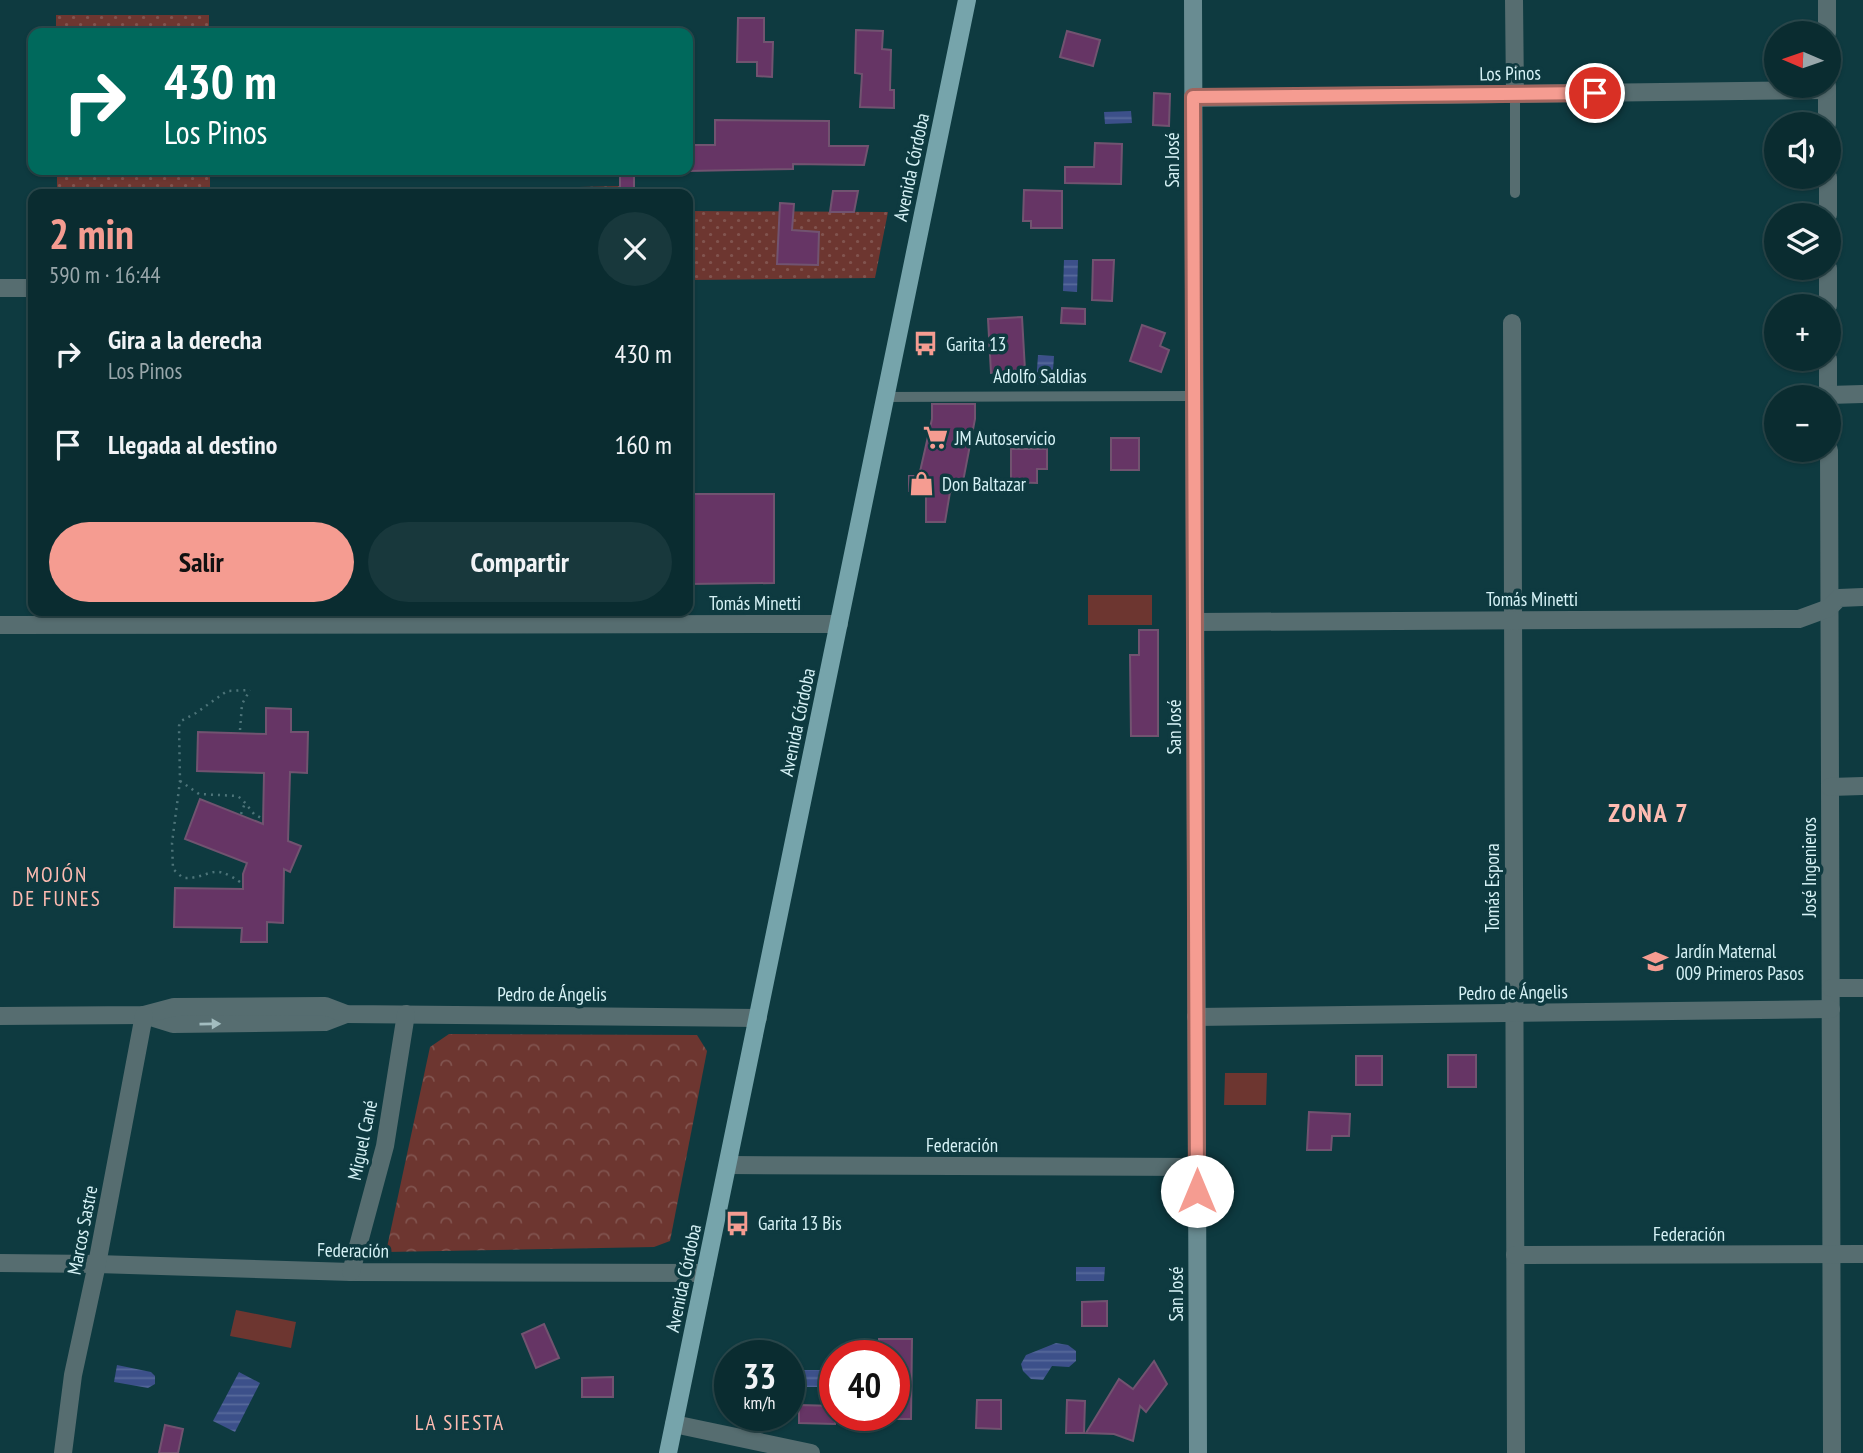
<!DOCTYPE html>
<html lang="es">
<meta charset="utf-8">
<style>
:root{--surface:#0a2c30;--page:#18383c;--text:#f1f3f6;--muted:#99a7ab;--line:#2a484c;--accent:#f59c91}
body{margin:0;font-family:"PT Sans Narrow",sans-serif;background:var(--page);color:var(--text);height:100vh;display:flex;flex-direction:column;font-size:26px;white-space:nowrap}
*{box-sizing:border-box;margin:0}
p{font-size:23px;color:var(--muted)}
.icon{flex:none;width:38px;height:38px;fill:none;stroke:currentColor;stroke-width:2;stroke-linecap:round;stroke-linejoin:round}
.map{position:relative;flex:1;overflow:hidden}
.details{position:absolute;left:28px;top:189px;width:665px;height:427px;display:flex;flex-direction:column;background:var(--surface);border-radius:14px;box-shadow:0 2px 5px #0004,0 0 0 2px var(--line)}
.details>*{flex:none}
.guide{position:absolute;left:28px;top:28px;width:665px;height:147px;border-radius:14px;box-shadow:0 2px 5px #0004,0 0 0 2px var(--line);background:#00695c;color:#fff;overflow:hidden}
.needle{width:46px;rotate:272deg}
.fabs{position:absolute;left:1764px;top:21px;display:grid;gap:14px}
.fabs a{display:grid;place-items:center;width:77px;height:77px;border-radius:50%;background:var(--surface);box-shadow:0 2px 5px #0004,0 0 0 2px var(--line);font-size:35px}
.speed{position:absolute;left:714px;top:1340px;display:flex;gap:14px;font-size:35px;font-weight:700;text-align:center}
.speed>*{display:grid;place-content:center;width:91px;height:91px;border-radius:50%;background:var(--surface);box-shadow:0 2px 5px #0004,0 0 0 2px var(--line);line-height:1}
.speed small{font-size:18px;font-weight:400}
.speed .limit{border:10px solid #d22;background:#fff;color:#111}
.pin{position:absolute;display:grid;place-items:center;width:60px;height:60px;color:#fff;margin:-30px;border:4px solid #fff;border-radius:50%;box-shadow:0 2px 7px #0007}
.me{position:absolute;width:77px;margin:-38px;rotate:0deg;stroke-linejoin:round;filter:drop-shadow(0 0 5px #0008)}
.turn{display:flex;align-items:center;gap:24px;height:147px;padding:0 21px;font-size:32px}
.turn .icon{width:91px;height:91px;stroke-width:2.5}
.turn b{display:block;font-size:49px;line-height:60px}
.round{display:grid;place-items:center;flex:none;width:74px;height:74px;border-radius:37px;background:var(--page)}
.overview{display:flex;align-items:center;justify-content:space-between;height:119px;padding:0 21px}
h1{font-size:42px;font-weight:700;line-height:52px;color:var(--accent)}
.cta{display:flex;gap:14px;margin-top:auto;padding:14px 21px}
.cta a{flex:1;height:80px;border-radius:42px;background:var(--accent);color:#111;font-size:28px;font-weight:700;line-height:80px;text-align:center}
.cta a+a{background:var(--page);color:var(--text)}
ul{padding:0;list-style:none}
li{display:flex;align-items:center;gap:21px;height:91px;padding:0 21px}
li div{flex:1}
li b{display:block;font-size:26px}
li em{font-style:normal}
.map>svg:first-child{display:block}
</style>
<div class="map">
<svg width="1863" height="1453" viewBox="0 0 1863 1453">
<defs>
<pattern id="grass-dots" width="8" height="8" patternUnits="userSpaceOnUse" patternTransform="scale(1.75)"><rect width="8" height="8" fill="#6d3630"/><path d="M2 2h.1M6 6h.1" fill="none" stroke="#81544f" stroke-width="1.8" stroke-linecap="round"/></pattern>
<pattern id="forest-crowns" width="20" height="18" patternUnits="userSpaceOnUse" patternTransform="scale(1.75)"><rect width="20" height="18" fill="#6d3630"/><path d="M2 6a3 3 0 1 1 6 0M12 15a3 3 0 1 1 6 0" fill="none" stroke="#81544f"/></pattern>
<pattern id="water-rules" width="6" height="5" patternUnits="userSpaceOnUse" patternTransform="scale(1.75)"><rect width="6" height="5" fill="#3c508a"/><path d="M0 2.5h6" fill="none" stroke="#576a9b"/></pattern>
</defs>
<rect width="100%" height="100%" fill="#0e3a40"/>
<g fill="url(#grass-dots)">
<rect x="56" y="15" width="153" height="18"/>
<rect x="57" y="170" width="153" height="24"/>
<polygon points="620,186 620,194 538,194 538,188"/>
<polygon points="688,211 888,212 875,278 688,280"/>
</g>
<polygon fill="url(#forest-crowns)" points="449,1034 697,1035 707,1051 670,1241 654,1247 386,1252 430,1047"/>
<g fill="#6d3630">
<rect x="1088" y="595" width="64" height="30"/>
<polygon points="1225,1073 1267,1073 1266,1105 1224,1105"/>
<polygon points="236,1310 296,1322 291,1348 230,1336"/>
</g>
<g fill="url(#water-rules)">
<polygon points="1131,111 1132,123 1105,124 1104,112"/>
<polygon points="1064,260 1078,260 1077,292 1063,291"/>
<polygon points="1038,355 1054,356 1052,386 1036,384"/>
<polygon points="1076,1267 1105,1267 1104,1281 1076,1281"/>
<polygon points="1056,1343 1068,1345 1076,1351 1076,1361 1069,1367 1052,1366 1043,1380 1031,1379 1023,1371 1021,1364 1026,1355"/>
<polygon points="117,1365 151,1372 155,1376 155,1384 148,1388 114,1382"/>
<polygon points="801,1370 832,1370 835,1373 835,1385 832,1387 801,1387 798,1384"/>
<polygon points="239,1372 260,1383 235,1432 213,1421"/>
</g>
<g fill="#663565" stroke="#715370" stroke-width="2">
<polygon points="738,18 764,18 764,42 773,42 772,77 757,76 757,62 737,62"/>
<polygon points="856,30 883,31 882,49 891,50 890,90 894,90 894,108 860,107 862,74 855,73"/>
<polygon points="1067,31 1100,40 1093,66 1060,57"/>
<polygon points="1154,93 1170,94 1169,126 1153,125"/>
<polygon points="715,120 829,121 829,146 868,146 864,165 793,164 793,169 688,171 688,145 715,145"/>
<polygon points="1095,143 1122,144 1121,184 1065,183 1065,167 1094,167"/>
<rect x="620" y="170" width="14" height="24"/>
<polygon points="1024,190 1062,191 1062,228 1031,228 1031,221 1023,221"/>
<polygon points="833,191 858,191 854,212 830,212"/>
<polygon points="780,203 794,204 792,230 819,232 818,265 777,264"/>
<polygon points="1093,260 1114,260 1112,301 1092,300"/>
<polygon points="1062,308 1085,309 1085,324 1061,323"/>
<polygon points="1022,317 1025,370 991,373 988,319"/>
<polygon points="1142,325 1165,333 1160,346 1169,350 1161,372 1130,361"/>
<polygon points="932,404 975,404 975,419 961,492 950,492 945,522 926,522 926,491 909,491 909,476 919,476 932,419"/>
<rect x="1111" y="438" width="28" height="32"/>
<polygon points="1011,449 1047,449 1047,469 1037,469 1037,483 1011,482"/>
<polygon points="688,494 774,494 774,583 688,584"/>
<polygon points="1139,630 1158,630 1158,736 1131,736 1130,655 1139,655"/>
<polygon points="266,708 291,709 291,732 308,732 307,773 290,772 288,841 301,846 290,872 284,869 283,923 267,922 267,942 241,942 242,928 174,927 175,888 243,889 243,874 247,863 185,839 200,799 263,824 264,773 197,771 198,732 266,734"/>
<rect x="1448" y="1055" width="28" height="32"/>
<rect x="1356" y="1056" width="26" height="29"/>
<polygon points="1309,1112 1350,1114 1349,1136 1332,1136 1331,1150 1307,1150"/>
<polygon points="1107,1301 1107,1326 1082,1326 1082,1302"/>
<polygon points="544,1324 559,1358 536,1368 522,1334"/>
<polygon points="879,1339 912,1339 911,1419 894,1419 894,1356 879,1356"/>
<polygon points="1154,1361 1167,1384 1146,1412 1140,1406 1133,1441 1114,1434 1086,1433 1119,1379 1133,1389"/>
<polygon points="613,1377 613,1397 582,1397 582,1378"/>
<polygon points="977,1400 1001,1400 1001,1429 976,1428"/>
<polygon points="1067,1400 1085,1401 1084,1433 1066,1433"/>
<polygon points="799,1405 835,1406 835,1424 799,1423"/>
<polygon points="165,1425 183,1429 178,1453 159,1453"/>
</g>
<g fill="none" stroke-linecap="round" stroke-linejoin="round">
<g stroke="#4d7479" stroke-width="2.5" stroke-dasharray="2 5" stroke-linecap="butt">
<polyline points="240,730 242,704 250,690"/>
<polyline points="180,781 199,794 237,796 242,799 254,814 261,818"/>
<polyline points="241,814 245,803"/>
<path d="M240,882c-30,-21 -28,-3 -57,-4l-10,-9 -1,-26 8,-62 -1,-55 2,-5 15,-8 31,-22 23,-1"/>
</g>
<g stroke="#566d70" stroke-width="10">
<polyline points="1515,94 1515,193"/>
<polyline points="885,397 1194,396"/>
</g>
<g stroke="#566d70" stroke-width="18">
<polyline points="1514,0 1515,94"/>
<polyline points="1827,0 1827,33"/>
<polyline points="1827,86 1827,124"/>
<polyline points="1193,98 1827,90"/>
<polyline points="1828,177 1828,215"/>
<polyline points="1828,268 1828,306"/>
<polyline points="0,288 33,288"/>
<polyline points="1512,323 1516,1453"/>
<polyline points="1828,359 1828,397"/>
<polyline points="1828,395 1863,394"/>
<polyline points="1829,450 1832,1453"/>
<polyline points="1195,622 1799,619 1829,608 1839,598 1863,597"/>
<polyline points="0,625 839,624"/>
<polyline points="1830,787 1863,786"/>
<polyline points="1831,988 1863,988"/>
<polyline points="144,1015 173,1024 325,1022 346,1014"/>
<polyline points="0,1016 144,1015 174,1007 325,1006 346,1014 758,1018"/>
<polyline points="1196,1017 1831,1009"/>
<polyline points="728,1165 1197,1167"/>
<polyline points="1515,1255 1863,1254"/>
<polyline points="0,1263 97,1264 351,1272 705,1273"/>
<polyline points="351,1272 385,1146 406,1014"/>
<polyline points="674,1424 811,1453"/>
<polyline points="63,1453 73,1375 97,1264 144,1015"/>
</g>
<polyline stroke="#698c92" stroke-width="18" points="1193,0 1198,1453"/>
<polyline stroke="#76a4ab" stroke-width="18" points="668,1453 967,0"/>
</g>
<defs><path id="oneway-solid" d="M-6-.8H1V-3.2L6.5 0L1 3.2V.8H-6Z" transform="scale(1.75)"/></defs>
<use fill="#a3bdc0" href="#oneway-solid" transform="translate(210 1024) rotate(-1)"/>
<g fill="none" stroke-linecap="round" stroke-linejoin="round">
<defs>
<polyline id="route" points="1197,1191 1193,97 1595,93"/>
</defs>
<use href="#route" stroke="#9f655e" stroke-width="18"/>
<use href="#route" stroke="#f59c91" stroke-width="12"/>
</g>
<defs>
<symbol id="bus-bare" viewBox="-9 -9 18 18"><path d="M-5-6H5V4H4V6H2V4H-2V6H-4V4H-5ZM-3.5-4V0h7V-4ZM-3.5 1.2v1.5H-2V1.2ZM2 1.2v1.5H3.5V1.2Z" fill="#f59c91" stroke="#0e3a40" stroke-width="2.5" paint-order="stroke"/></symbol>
<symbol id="supermarket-bare" viewBox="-9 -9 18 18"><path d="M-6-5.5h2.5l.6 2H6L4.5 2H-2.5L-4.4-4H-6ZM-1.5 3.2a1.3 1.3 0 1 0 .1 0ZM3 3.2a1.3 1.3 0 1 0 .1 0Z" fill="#f59c91" stroke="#0e3a40" stroke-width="2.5" paint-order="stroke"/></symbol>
<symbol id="shop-bare" viewBox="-9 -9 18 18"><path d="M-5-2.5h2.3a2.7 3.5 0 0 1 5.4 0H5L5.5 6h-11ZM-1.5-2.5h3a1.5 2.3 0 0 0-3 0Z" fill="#f59c91" stroke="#0e3a40" stroke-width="2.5" paint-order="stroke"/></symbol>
<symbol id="school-bare" viewBox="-9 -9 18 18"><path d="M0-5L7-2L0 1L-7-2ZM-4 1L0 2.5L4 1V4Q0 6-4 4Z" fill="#f59c91" stroke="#0e3a40" stroke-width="2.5" paint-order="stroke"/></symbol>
</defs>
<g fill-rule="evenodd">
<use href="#bus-bare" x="908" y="326" width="35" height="35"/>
<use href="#supermarket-bare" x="918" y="420" width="35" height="35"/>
<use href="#shop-bare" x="904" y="466" width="35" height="35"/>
<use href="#school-bare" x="1638" y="944" width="35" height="35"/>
<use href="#bus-bare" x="720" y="1206" width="35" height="35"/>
</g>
<g text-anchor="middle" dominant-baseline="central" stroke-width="7" stroke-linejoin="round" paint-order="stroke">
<g font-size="19" fill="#d6f2f6" stroke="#0e3a40">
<text transform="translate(1510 73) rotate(-1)">Los Pinos</text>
<text transform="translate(1172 160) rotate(-90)">San José</text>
<text transform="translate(911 167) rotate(-78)">Avenida Córdoba</text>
<text x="1040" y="376">Adolfo Saldias</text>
<text x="1532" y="599">Tomás Minetti</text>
<text x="755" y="603">Tomás Minetti</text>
<text transform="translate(797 722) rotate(-78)">Avenida Córdoba</text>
<text transform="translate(1174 727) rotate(-90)">San José</text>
<text transform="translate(1809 867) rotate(-90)">José Ingenieros</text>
<text transform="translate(1492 888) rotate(-90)">Tomás Espora</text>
<text transform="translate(1513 992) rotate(-1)">Pedro de Ángelis</text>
<text x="552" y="994">Pedro de Ángelis</text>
<text transform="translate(362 1140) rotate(-78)">Miguel Cané</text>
<text x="962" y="1145">Federación</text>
<text transform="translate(82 1230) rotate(-79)">Marcos Sastre</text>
<text x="1689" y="1234">Federación</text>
<text transform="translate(353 1250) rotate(1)">Federación</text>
<text transform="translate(683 1278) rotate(-78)">Avenida Córdoba</text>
<text transform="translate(1176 1294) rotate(-90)">San José</text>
</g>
<g font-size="19" fill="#d6f2f6" stroke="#0e3a40" text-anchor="start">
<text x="946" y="344">Garita 13</text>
<text x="955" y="438">JM Autoservicio</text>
<text x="942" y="484">Don Baltazar</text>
<text x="1676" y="951">Jardín Maternal<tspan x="1676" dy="22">009 Primeros Pasos</tspan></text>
<text x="758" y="1223">Garita 13 Bis</text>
</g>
<g font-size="21" letter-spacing="2" fill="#febbb1" stroke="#0e3a40">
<text x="57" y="874">MOJÓN<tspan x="57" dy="24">DE FUNES</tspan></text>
<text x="460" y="1422">LA SIESTA</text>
</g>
<g font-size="26" font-weight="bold" letter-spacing="2" fill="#febbb1" stroke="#0e3a40">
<text x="1649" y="812">ZONA 7</text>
</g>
</g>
</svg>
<div class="fabs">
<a><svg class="needle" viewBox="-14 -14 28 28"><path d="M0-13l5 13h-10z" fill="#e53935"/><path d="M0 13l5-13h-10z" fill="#99a7ab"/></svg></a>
<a><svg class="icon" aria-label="sound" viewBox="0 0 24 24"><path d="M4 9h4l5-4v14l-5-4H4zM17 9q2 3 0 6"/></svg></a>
<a><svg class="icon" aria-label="layers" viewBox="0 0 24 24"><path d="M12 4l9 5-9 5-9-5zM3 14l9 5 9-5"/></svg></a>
<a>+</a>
<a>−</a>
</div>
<div class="speed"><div>33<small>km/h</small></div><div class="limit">40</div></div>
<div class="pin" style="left:1595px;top:93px;background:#d93025"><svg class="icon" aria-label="arrive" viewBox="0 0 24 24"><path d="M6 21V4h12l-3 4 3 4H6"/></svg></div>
<svg class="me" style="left:1197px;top:1191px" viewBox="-20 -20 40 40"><circle r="19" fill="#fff"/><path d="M0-13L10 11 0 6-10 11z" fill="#f59c91"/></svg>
<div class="guide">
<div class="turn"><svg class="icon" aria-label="right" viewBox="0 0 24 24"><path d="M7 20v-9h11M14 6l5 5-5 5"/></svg><div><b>430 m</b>Los Pinos</div></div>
</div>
<section class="details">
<div class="overview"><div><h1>2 min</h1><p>590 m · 16:44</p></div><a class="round"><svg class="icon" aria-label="close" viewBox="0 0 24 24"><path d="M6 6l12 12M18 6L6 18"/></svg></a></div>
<ul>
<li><svg class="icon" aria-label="right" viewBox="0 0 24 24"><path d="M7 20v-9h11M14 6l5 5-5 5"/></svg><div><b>Gira a la derecha</b><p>Los Pinos</p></div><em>430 m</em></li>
<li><svg class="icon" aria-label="arrive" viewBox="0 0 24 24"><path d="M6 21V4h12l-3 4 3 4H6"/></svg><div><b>Llegada al destino</b></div><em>160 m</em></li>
</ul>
<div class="cta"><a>Salir</a><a>Compartir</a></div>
</section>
</div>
